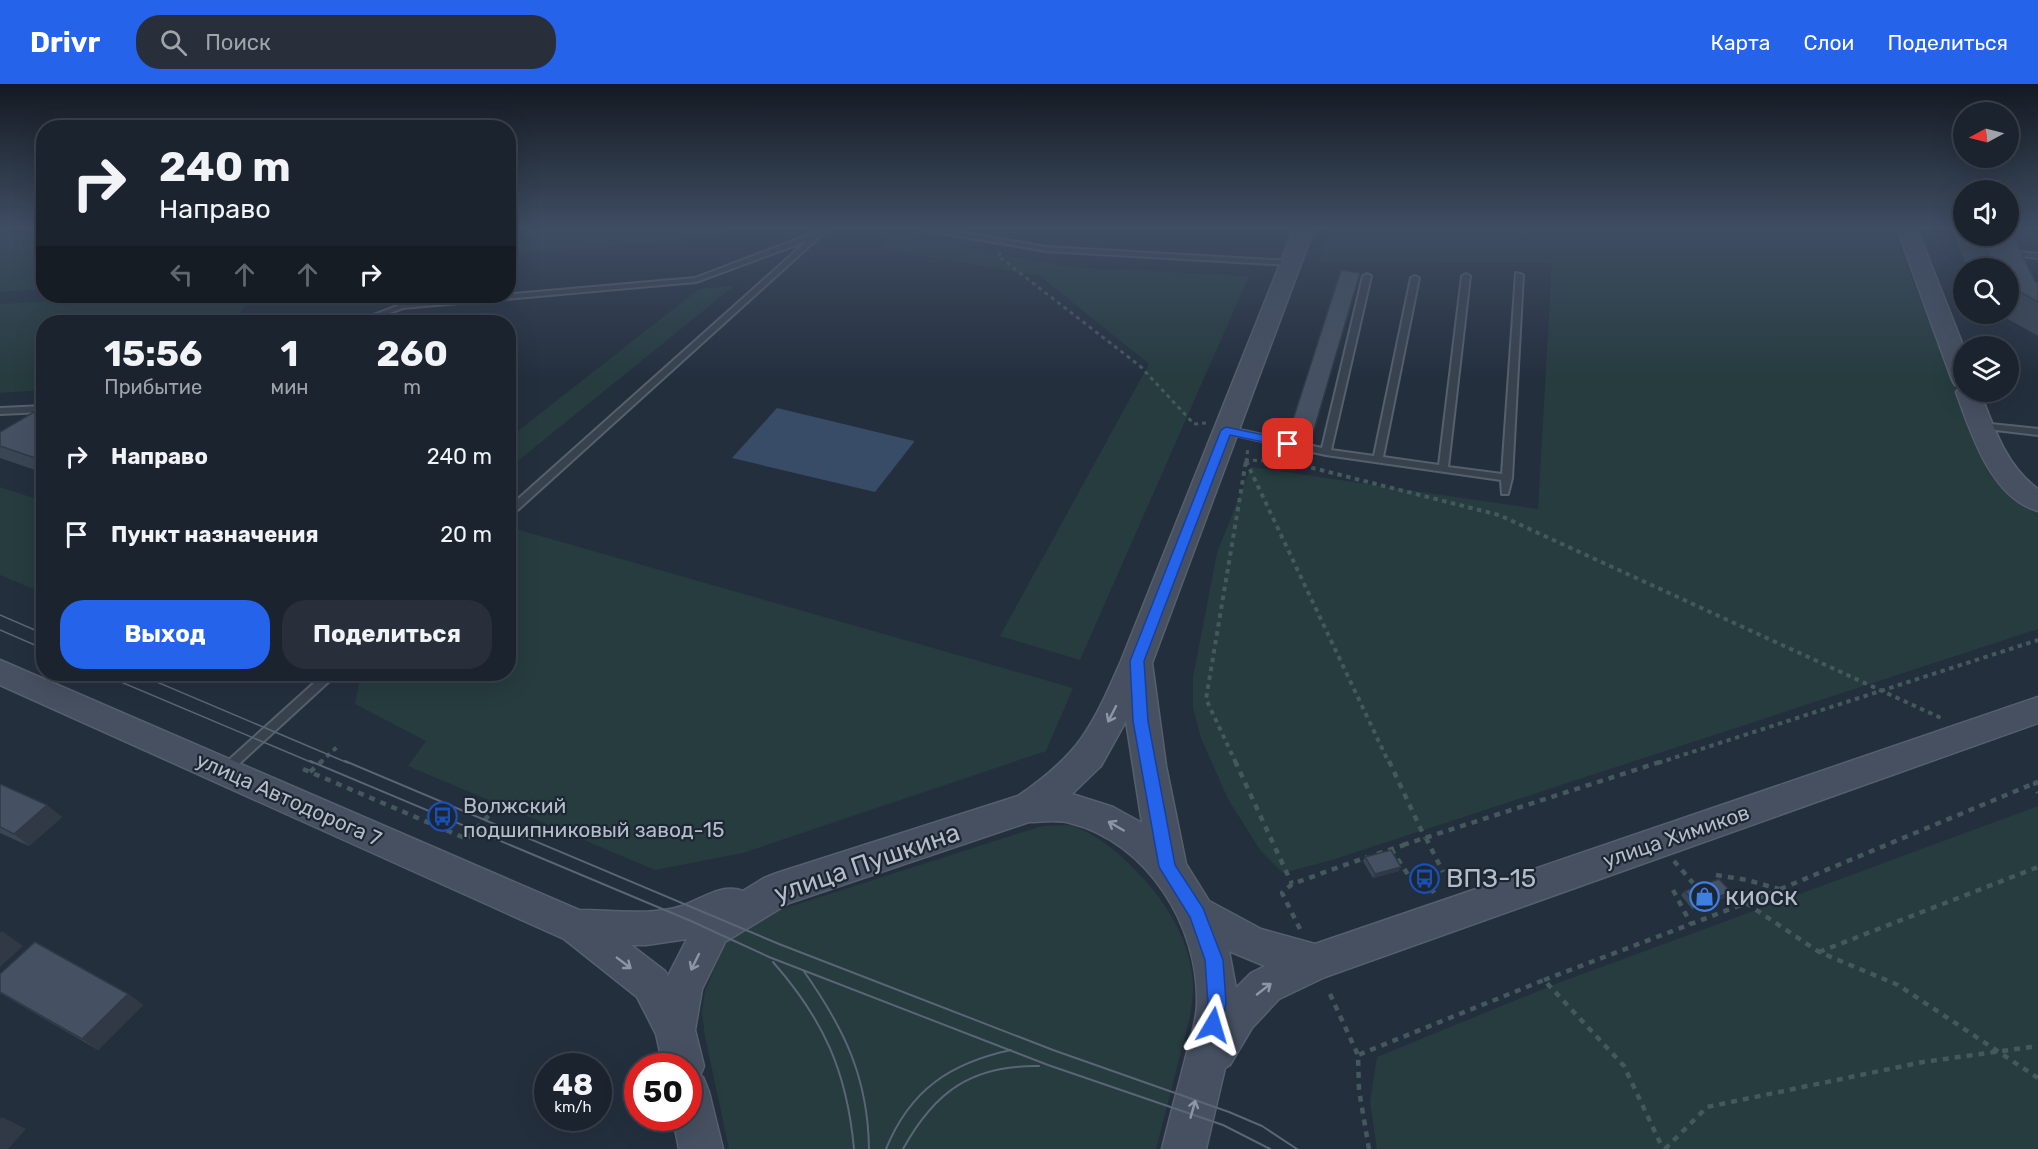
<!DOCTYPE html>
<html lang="ru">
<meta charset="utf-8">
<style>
:root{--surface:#1b232e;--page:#282f3a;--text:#f1f3f6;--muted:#a0a4aa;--line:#39404a;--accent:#2563eb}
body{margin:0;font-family:Rubik,sans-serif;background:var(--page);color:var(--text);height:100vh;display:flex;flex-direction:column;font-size:22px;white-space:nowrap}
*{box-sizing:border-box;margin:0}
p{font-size:20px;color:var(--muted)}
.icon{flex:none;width:33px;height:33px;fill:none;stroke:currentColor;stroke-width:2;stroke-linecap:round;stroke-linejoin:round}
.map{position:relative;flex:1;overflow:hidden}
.sheet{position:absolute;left:36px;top:231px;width:480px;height:366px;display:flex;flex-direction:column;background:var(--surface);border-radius:24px;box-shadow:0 6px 24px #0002,0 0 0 2px var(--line)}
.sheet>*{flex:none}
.banner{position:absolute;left:36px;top:36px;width:480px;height:183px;border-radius:24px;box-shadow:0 6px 24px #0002,0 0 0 2px var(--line);background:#1b232e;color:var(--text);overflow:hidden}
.needle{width:39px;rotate:263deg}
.controls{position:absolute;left:1953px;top:18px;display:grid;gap:12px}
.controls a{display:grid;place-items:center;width:66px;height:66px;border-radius:50%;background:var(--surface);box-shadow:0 6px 24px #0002,0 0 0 2px var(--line);font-size:30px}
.speed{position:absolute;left:534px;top:969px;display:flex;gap:12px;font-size:30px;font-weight:700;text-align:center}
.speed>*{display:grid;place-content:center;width:78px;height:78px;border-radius:50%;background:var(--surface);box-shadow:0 6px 24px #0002,0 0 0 2px var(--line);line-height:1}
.speed small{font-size:15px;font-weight:400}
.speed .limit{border:9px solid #d22;background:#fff;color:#111}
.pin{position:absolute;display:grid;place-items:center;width:51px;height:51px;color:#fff;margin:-26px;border-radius:12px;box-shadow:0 3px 9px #0006}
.me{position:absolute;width:66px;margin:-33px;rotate:7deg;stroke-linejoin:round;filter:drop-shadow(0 0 4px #0008)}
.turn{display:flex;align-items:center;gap:21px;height:126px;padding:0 24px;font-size:27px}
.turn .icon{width:78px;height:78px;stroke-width:2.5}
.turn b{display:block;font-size:42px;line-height:51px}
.lanes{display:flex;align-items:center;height:57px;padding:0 24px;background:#0003;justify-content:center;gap:30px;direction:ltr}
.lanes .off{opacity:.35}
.eta{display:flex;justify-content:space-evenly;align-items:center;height:102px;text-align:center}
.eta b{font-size:36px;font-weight:700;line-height:42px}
.primary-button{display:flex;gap:12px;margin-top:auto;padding:12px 24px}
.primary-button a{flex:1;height:69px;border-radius:24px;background:var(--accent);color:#fff;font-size:24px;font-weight:700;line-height:69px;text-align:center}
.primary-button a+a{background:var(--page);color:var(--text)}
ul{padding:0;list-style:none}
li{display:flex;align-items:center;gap:18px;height:78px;padding:0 24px}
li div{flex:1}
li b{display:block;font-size:22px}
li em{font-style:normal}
header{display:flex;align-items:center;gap:36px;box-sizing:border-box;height:84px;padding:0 30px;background:var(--accent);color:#fff}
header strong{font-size:28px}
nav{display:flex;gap:33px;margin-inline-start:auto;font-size:21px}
.search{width:420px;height:54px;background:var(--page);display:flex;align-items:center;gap:15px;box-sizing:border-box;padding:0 21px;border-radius:24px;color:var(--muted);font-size:22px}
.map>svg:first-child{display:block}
</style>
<header>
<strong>Drivr</strong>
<div class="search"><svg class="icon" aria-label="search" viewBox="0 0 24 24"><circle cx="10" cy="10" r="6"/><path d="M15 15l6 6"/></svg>Поиск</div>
<nav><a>Карта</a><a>Слои</a><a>Поделиться</a></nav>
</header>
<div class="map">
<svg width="2038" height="1065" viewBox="0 0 2038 1065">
<rect width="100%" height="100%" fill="#242f3e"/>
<g fill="#263c3f">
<polygon points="509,145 726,145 735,147 678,157 509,170"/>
<polygon points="1331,145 1892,145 1992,393 2038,425 2038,545 1332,776 1283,789 1260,766 1228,715 1201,654 1193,624 1193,593 1217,469 1251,383 1538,425 1552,179 1319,177"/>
<polygon points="0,146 43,156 43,205 0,208"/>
<polygon points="889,150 1069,183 1249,192 1080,576 1000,552 1149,280 1040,192 880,164"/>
<polygon points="734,202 509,384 509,354 699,205"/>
<polygon points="157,212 252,212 233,238 44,238 43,306 0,309 0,220"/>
<polygon points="0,403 43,417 43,509 0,491"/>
<polygon points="509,443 1073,604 1046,667 743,769 655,786 408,682 426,657 355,620 361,590 508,590"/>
<polygon points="2038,722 2038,1065 1377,1065 1370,1018 1377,973 1558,899"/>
<path d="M1069,741c29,9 49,27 70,49 28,28 52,69 54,109 1,25 -7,49 -13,72 -8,32 -16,63 -24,94h-427l-24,-112 -3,-26 3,-20 17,-41 10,-14 32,-21 259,-83 20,-6z"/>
</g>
<polygon fill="#394c67" points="777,324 914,357 914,358 875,408 732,374"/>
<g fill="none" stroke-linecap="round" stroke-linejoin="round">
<defs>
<g id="lane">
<polygon points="820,145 828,145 511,432 508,433 508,424 807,157 696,198 403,224 365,238 355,238 402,220 695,194 816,148"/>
<polygon points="925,145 941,145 1046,163 1290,177 1294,179 1290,181 1046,167 929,147"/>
<polygon points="2009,167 2038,170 2038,174 2012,171 2008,169"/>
<polygon points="1516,189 1523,191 1512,394 1508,410 1502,410 1501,396 1326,371 1226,349 1222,346 1226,343 1322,364 1363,192 1367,190 1371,192 1331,366 1374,372 1411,194 1415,192 1419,194 1383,373 1439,381 1462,192 1466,190 1470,192 1448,383 1502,390"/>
<polygon points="44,322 44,328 0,330 0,324"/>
<polygon points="1981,339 2038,345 2038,351 1978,344 1977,342"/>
<polygon points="324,590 337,590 229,689 225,691 221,689 219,686 221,683"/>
</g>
<g id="secondary">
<path d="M1294,145h20l-162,434 14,103 20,98 23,37 52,28 54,15 723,-247v26l-713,254 -46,22 -27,29 -22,37 -5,3 -19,81h-44c8,-33 17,-65 25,-97 4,-16 10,-33 10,-49 2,-77 -50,-161 -127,-180 -13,-4 -28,-1 -41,-1l-240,81 -64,39 -23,47 -7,41 9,36 -4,10 3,1 6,15 14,57h-44l-6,-31h15v-52h-25l-7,-32 -19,-37 -73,-58 -564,-254v-25l579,250c30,0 74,6 103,-4 20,-7 39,-23 61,-15l21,-13 13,-5 241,-77c62,-42 74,-69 103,-135zM1126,637l16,102 -29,-16 -41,-13 29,-28zM687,855l-19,37 -3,-5 -34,-26h15zM1229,867l36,15 -14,7 -15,15z"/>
<path d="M1897,145h20l47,119v44h16c14,36 26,74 58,97v22c-47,-13 -67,-78 -82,-119l5,-6 -6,-1 -3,-5z"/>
</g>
</defs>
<use href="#lane" stroke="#565f6c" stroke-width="4"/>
<use href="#secondary" stroke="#565f6c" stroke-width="3"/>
<g stroke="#44595c" stroke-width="3" stroke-dasharray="4 4" stroke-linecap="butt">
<polyline points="1001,168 998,172 1140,282 1194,340 1206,339"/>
<polyline points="1245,376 1295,378"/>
<polyline points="1246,376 1247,378"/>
<polyline points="1246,378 1248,364"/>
</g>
<g stroke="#44595c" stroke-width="4" stroke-dasharray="4.5 4.5" stroke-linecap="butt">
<polyline points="1246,377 1389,679"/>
<polyline points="1285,377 1499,431 1941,634"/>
<polyline points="320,679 337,663"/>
<polyline points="1236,679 1206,615 1246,377"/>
<polyline points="1658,679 2038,556"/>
</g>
<g stroke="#44595c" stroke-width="4.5" stroke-dasharray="6 6" stroke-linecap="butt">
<polyline points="1235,677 1292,800"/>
<polyline points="1389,677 1425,754"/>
<polyline points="303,685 467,755 491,729"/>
<polyline points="310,688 322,677"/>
<polyline points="2038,698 2035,699 2038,709"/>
<polyline points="1426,754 1443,788"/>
<polyline points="1403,761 1663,677"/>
<polyline points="1391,765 1413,798"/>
<polyline points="1377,770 1404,761"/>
<polyline points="1674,777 1693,799"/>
<polyline points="1716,791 1747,796 1779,805"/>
<polyline points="1425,794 1434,809"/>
<polyline points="1673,806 1691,840"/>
<polyline points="1747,819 2035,699"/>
<polyline points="1300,845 1282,809 1292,800 1367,773"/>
<polyline points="1819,868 2038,783"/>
<polyline points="1544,896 1746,819 1819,868 1898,901 2038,994"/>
<polyline points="1330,910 1358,971"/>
<polyline points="1369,1065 1359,1006 1358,971 1544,896 1624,982 1663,1065"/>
<polyline points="1665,1065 1707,1023 1923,978 2038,962"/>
</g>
<use href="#lane" fill="#38414e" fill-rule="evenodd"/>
<use href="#secondary" fill="#465061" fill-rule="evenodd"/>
<g stroke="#5a6575" stroke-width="1.5">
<polyline points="0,531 44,550"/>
<polyline points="0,546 44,565"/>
<polyline points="102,590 313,679"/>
<polyline points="138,590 348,679"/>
</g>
<g stroke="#5a6575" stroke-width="2">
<polyline points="310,677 691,837 769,873 1048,981 1223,1041 1270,1065"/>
<polyline points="345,677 779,860 1053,966 1229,1028 1262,1042 1297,1065"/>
<path d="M773,878c51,58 74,110 81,187"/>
<path d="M803,886c41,58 65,107 66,179"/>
<path d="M886,1065c24,-59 64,-86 125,-99"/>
<path d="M903,1065c32,-58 69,-84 136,-83"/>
</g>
</g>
<g fill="#3b4654">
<polygon points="1951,145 1964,145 1964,152 2008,152 2035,197 2038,199 2038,252 1999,230 2008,230 2008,184 1968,184"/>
<polygon points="1360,189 1310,360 1287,356 1288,351"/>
<polygon points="44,322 44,389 0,374 0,348"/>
<polygon points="0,700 62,733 29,762 0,749"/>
<polygon points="1365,773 1399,787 1373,794 1363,777"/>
<polygon points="1685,807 1731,808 1727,813 1692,825 1681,811"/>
<polygon points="0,890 128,910 143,921 98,966 0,909"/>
</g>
<g fill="#303945">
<polygon points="47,721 62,733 29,762 14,750"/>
<polygon points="1401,783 1399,787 1373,794 1375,790"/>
<polygon points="1731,808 1727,813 1692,825 1696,821"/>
<polygon points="2,847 23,862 0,883 0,849"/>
<polygon points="128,910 143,921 98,966 82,955"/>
<polygon points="2,1033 26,1045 8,1065 0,1065 0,1035"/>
</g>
<g fill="#455162" stroke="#303945" stroke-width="1.5">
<polygon points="2008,145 2010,145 2035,197 2038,199 2038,218 2008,201 2008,184 1995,184 1980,152 2008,152"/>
<polygon points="1341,186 1360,189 1311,356 1288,351"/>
<polygon points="44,322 44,377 0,362 0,348"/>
<polygon points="0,700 47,721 14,750 0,743"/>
<polygon points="1391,766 1401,783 1375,790 1365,773"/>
<polygon points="1719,795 1731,808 1696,821 1685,807"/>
<polygon points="35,858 128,910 82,955 0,908 0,890"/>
</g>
<defs><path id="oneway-shaft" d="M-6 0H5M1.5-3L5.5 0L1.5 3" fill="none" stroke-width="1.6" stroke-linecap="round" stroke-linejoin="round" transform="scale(1.5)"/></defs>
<g stroke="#8e96a5">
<use href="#oneway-shaft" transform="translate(1112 630) rotate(117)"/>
<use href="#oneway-shaft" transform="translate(1116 742) rotate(-150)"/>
<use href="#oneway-shaft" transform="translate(695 878) rotate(116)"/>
<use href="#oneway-shaft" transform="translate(624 879) rotate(37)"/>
<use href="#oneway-shaft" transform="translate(1264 905) rotate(-38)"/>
<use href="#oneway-shaft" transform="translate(1193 1025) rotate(-74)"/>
</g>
<linearGradient id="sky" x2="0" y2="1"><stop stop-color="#141a22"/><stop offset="0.49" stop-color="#3f4d63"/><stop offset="1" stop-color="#3f4d63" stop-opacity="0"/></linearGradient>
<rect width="2038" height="294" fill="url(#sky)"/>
<polygon fill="#2563eb" stroke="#184099" stroke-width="1.5" points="1226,343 1288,356 1294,360 1288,363 1230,351 1144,577 1148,637 1175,781 1203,824 1223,876 1226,919 1220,948 1213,950 1207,948 1204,941 1208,919 1205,876 1190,833 1159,783 1133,637 1130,577 1221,346"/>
<defs>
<symbol id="bus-ring" viewBox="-11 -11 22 22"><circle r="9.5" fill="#1d2633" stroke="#1a4fb4" stroke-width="1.5"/><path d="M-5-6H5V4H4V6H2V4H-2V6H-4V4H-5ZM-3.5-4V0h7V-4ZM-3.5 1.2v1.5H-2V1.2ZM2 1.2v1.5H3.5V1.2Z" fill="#1a4fb4"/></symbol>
<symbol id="shop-ring" viewBox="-11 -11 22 22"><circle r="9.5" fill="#1d2633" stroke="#3f7fe0" stroke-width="1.5"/><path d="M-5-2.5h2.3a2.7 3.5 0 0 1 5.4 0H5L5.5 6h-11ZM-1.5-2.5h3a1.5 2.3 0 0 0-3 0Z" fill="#3f7fe0"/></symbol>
</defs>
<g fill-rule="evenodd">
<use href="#bus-ring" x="426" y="716" width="33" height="33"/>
<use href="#bus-ring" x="1408" y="778" width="33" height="33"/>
<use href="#shop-ring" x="1688" y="796" width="33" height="33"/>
</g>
<g text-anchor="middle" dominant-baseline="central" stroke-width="4.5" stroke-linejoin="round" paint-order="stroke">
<g font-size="21" fill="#b4bcc9" stroke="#1d2633">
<text transform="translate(289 715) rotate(24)">улица Автодорога 7</text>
<text transform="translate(1676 752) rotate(-19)">улица Химиков</text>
</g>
<g font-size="21" fill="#b4bcc9" stroke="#1d2633" text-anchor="start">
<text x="463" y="721">Волжский<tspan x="463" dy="24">подшипниковый завод-15</tspan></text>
</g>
<g font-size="26" fill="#b4bcc9" stroke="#1d2633">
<text transform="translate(867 779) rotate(-19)">улица Пушкина</text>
</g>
<g font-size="26" fill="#b4bcc9" stroke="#1d2633" text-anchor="start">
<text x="1446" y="794">ВПЗ-15</text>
<text x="1725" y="812">киоск</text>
</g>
</g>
</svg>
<div class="controls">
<a><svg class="needle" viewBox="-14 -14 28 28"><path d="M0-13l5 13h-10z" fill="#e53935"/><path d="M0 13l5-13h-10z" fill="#a0a4aa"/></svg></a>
<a><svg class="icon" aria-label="sound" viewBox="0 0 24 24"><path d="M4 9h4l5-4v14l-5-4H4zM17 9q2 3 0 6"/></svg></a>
<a><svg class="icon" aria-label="search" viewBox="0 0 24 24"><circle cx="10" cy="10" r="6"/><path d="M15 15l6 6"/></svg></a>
<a><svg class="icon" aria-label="layers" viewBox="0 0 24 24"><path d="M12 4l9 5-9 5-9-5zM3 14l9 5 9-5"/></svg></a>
</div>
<div class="speed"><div>48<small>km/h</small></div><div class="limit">50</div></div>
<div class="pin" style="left:1288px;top:360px;background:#d93025"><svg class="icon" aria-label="arrive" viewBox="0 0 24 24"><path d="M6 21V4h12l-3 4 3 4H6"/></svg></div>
<svg class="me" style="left:1213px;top:941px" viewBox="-20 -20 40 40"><path d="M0-17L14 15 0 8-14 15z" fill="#2563eb" stroke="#fff" stroke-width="4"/></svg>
<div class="banner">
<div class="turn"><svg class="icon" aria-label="right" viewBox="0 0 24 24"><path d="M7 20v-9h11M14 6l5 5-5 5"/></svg><div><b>240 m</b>Направо</div></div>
<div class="lanes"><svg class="icon off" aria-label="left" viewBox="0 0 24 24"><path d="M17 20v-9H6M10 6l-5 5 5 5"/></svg><svg class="icon off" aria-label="ahead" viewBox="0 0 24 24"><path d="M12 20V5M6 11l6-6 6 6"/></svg><svg class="icon off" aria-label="ahead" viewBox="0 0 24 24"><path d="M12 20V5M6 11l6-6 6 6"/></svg><svg class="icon" aria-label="right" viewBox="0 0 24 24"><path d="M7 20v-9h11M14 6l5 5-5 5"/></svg></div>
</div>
<section class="sheet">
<div class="eta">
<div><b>15:56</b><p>Прибытие</p></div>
<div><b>1</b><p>мин</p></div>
<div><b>260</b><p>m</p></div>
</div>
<ul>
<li><svg class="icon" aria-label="right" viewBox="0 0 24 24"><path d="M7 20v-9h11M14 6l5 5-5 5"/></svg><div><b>Направо</b></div><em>240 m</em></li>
<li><svg class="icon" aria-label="arrive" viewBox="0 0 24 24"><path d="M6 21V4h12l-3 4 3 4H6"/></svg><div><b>Пункт назначения</b></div><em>20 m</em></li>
</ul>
<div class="primary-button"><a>Выход</a><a>Поделиться</a></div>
</section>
</div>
